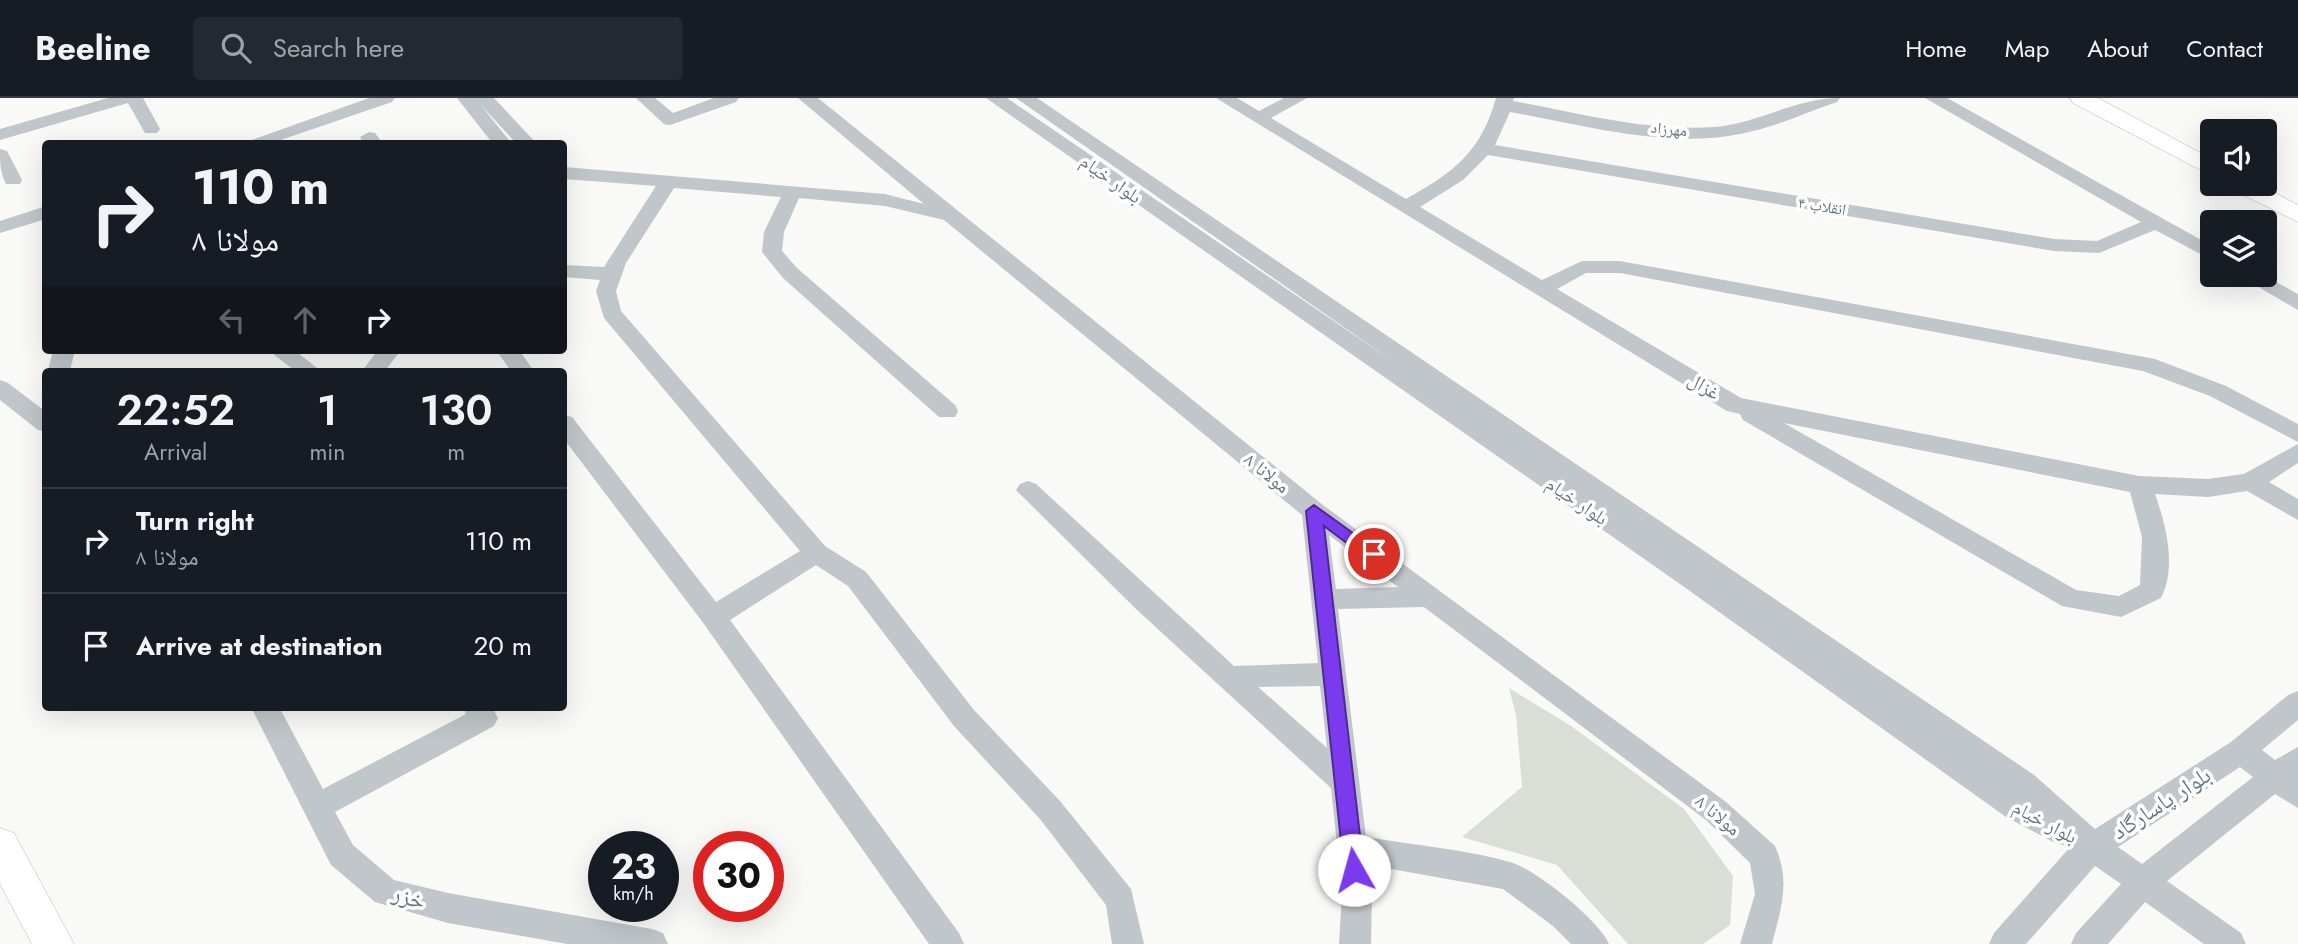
<!DOCTYPE html>
<meta charset="utf-8">
<style>
:root{--surface:#171b24;--page:#242831;--text:#f1f3f6;--muted:#9ea1a6;--line:#363941}
body{margin:0;font-family:Jost,"Noto Naskh Arabic",sans-serif;background:var(--page);color:var(--text);height:100vh;display:flex;flex-direction:column;font-size:26px;white-space:nowrap}
*{box-sizing:border-box;margin:0}
p{font-size:23px;color:var(--muted)}
.icon{flex:none;width:38px;height:38px;fill:none;stroke:currentColor;stroke-width:2;stroke-linecap:round;stroke-linejoin:round}
.map{position:relative;flex:1;overflow:hidden}
.details{position:absolute;left:42px;top:270px;width:525px;height:343px;display:flex;flex-direction:column;background:var(--surface);border-radius:7px;box-shadow:0 7px 28px #0002}
.details>*{flex:none}
.hud{position:absolute;left:42px;top:42px;width:525px;height:214px;border-radius:7px;box-shadow:0 7px 28px #0002;background:#171b24;color:var(--text);overflow:hidden}
.controls{position:absolute;left:2200px;top:21px;display:grid;gap:14px}
.controls a{display:grid;place-items:center;width:77px;height:77px;border-radius:7px;background:var(--surface);box-shadow:0 7px 28px #0002;font-size:35px}
.speed{position:absolute;left:588px;top:733px;display:flex;gap:14px;font-size:35px;font-weight:700;text-align:center}
.speed>*{display:grid;place-content:center;width:91px;height:91px;border-radius:50%;background:var(--surface);box-shadow:0 7px 28px #0002;line-height:1}
.speed small{font-size:18px;font-weight:400}
.speed .limit{border:10px solid #d22;background:#fff;color:#111}
.pin{position:absolute;display:grid;place-items:center;width:60px;height:60px;color:#fff;margin:-30px;border:4px solid #fff;border-radius:50%;box-shadow:0 2px 7px #0007}
.me{position:absolute;width:77px;margin:-38px;rotate:353deg;stroke-linejoin:round;filter:drop-shadow(0 0 5px #0008)}
.turn{display:flex;align-items:center;gap:24px;height:147px;padding:0 35px;font-size:32px}
.turn .icon{width:91px;height:91px;stroke-width:2.5}
.turn b{display:block;font-size:49px;line-height:60px}
.lanes{display:flex;align-items:center;height:66px;padding:0 35px;background:#0003;justify-content:center;gap:35px;direction:ltr}
.lanes .off{opacity:.35}
.eta{display:flex;justify-content:space-evenly;align-items:center;height:119px;text-align:center}
.eta b{font-size:42px;font-weight:600;line-height:49px}
ul{padding:0;list-style:none}
li{display:flex;align-items:center;gap:21px;height:105px;padding:0 35px;border-top:2px solid var(--line)}
li div{flex:1}
li b{display:block;font-size:26px}
li em{font-style:normal}
header{display:flex;align-items:center;gap:42px;box-sizing:border-box;height:98px;padding:0 35px;background:var(--surface);border-bottom:2px solid var(--line)}
header strong{font-size:33px}
nav{display:flex;gap:38px;margin-inline-start:auto;font-size:24px}
.search{width:490px;height:63px;background:var(--page);display:flex;align-items:center;gap:18px;box-sizing:border-box;padding:0 24px;border-radius:7px;color:var(--muted);font-size:26px}
.map>svg:first-child{display:block}
</style>
<header>
<strong>Beeline</strong>
<div class="search"><svg class="icon" aria-label="search" viewBox="0 0 24 24"><circle cx="10" cy="10" r="6"/><path d="M15 15l6 6"/></svg>Search here</div>
<nav><a>Home</a><a>Map</a><a>About</a><a>Contact</a></nav>
</header>
<div class="map">
<svg width="2298" height="846" viewBox="0 0 2298 846">
<rect width="100%" height="100%" fill="#f9f9f7"/>
<polygon fill="#daded7" points="1509,590 1571,628 1684,711 1733,778 1730,827 1703,846 1628,846 1557,767 1462,739 1522,689 1516,617"/>
<g fill="none" stroke-linecap="round" stroke-linejoin="round">
<defs>
<g id="major">
<polygon points="2070,0 2098,0 2212,61 2212,78 2073,5"/>
<polygon points="2228,86 2258,86 2298,107 2298,124 2231,91"/>
<polygon points="0,730 14,735 74,846 32,846 0,786"/>
</g>
</defs>
<use href="#major" stroke="#b2b8bb" stroke-width="1"/>
<g fill="#c0c6c9" fill-rule="evenodd">
<polygon points="108,0 143,0 160,31 157,35 145,35 128,5 0,42 0,31"/>
<polygon points="369,0 395,0 392,4 269,46 241,46"/>
<polygon points="457,0 494,0 537,46 517,46 480,6 512,46 493,46"/>
<polygon points="636,0 655,0 673,15 714,0 739,0 736,4 670,27 664,26"/>
<path d="M798,0h20l505,407 403,297 49,44c16,36 6,62 -3,98h-32l15,-50 -5,-31 -44,-43 -282,-213 -86,2 28,228c47,8 98,12 144,25 25,7 89,58 99,82h-38l-18,-18 -50,-37 -134,-24 3,28 -1,51h-32l3,-51 -11,-105 -195,-179 -120,-119 4,-6 8,-3 8,3 198,182 84,-3 -16,-148 -358,-295 -59,-14 -86,-8 -15,34 -2,19 15,17 158,137 3,6 -3,6h-16l-156,-139 -21,-26 2,-20 17,-35 -107,-9 -48,75 -10,28 5,20 204,235 41,26 108,138 86,91 71,88 13,55h-32l-6,-39 -66,-86 -86,-93 -106,-140 -32,-21 -86,55 229,313 5,11h-35l-225,-320 -140,-185v-24l8,2 144,185 84,-51 -196,-233 -8,-27 4,-11 -36,-3v-12l40,2 52,-81 -92,-7v-12l321,27 39,10zM1329,437l69,52 -62,2zM1320,588l7,62 -69,-61z"/>
<path d="M986,0h21l391,267 -382,-267h21l997,677 61,54 136,-87 57,-47 10,-4v29l-36,30 13,10 23,-13v61l-23,-14 -108,87 74,52 5,11h-42l-59,-42 -37,42h-37l5,-11 45,-49 -26,-18 -69,78h-37l5,-11 77,-87 -14,-2 -51,-27 -326,-233zM2240,669l13,10 -111,87 -24,-17z"/>
<path d="M1216,0h21l22,13 25,-13h23l-36,20 135,81c48,-27 75,-47 90,-101h18l-1,3c65,12 135,31 202,26 44,-4 81,-29 125,-29l-3,4c-32,11 -64,26 -97,32 -75,15 -157,-9 -230,-22l-15,33 559,94 43,2 44,-19 -216,-124h22l265,148v14l-57,-30 -56,23 -45,-2 -566,-96 -25,25 -43,27 122,73 40,-19h38l535,98 71,27 72,38v18l-88,-46 -67,-25 -523,-98h-34l-29,16 184,109 398,78 69,3 36,-5 54,-30v19l-29,19 29,17v21l-51,-29 -39,6 -53,-3c11,31 22,73 6,104l-40,19 -59,-11 -319,-186 -3,-6 -13,-3zM1784,325l346,69 12,45 -2,48 -21,11 -43,-6z"/>
<polygon points="369,34 375,35 383,46 364,46 360,39"/>
<path d="M0,51l7,2 15,29 -2,4h-14c-6,-11 -6,-21 -6,-35z"/>
<polygon points="46,108 46,121 0,135 0,123"/>
<polygon points="2238,177 2263,177 2298,196 2298,212"/>
<polygon points="53,252 75,252 70,273 48,273"/>
<polygon points="268,252 294,252 321,273 295,273"/>
<polygon points="378,252 401,252 385,273 362,273"/>
<polygon points="496,252 519,252 534,273 511,273"/>
<polygon points="0,282 8,285 46,314 46,334 38,332 0,302"/>
<polygon points="251,609 279,609 323,691 466,616 463,609 492,609 498,620 494,628 335,714 353,747 394,782 448,795 652,831 663,835 668,846 567,846 448,825 375,804 331,767"/>
</g>
<use href="#major" fill="#fff" fill-rule="evenodd"/>
</g>
<polygon fill="#7c3aed" stroke="#51269a" stroke-width="2" points="1314,407 1382,456 1379,461 1368,461 1324,428 1364,772 1361,779 1354,782 1347,779 1344,772 1306,413"/>
<g text-anchor="middle" dominant-baseline="central" stroke-width="7" stroke-linejoin="round" paint-order="stroke">
<g font-size="16" fill="#667881" stroke="#fff">
<text transform="translate(1669 31) rotate(6)">مهرزاد</text>
<text transform="translate(1822 108) rotate(9)">انقلاب ۴</text>
</g>
<g font-size="19" fill="#667881" stroke="#fff">
<text transform="translate(1111 81) rotate(35)">بلوار خیام</text>
<text transform="translate(1704 288) rotate(31)">غزال</text>
<text transform="translate(1267 375) rotate(39)">مولانا ۸</text>
<text transform="translate(1577 403) rotate(34)">بلوار خیام</text>
<text transform="translate(1718 717) rotate(40)">مولانا ۸</text>
<text transform="translate(2045 724) rotate(28)">بلوار خیام</text>
</g>
<g font-size="23" fill="#667881" stroke="#fff">
<text transform="translate(2161 705) rotate(-33)">بلوار پاسارگاد</text>
<text transform="translate(409 799) rotate(17)">خزر</text>
</g>
</g>
</svg>
<div class="controls">
<a><svg class="icon" aria-label="sound" viewBox="0 0 24 24"><path d="M4 9h4l5-4v14l-5-4H4zM17 9q2 3 0 6"/></svg></a>
<a><svg class="icon" aria-label="layers" viewBox="0 0 24 24"><path d="M12 4l9 5-9 5-9-5zM3 14l9 5 9-5"/></svg></a>
</div>
<div class="speed"><div>23<small>km/h</small></div><div class="limit">30</div></div>
<div class="pin" style="left:1374px;top:456px;background:#d93025"><svg class="icon" aria-label="arrive" viewBox="0 0 24 24"><path d="M6 21V4h12l-3 4 3 4H6"/></svg></div>
<svg class="me" style="left:1354px;top:772px" viewBox="-20 -20 40 40"><circle r="19" fill="#fff"/><path d="M0-13L10 11 0 6-10 11z" fill="#7c3aed"/></svg>
<div class="hud">
<div class="turn"><svg class="icon" aria-label="right" viewBox="0 0 24 24"><path d="M7 20v-9h11M14 6l5 5-5 5"/></svg><div><b>110 m</b>مولانا ۸</div></div>
<div class="lanes"><svg class="icon off" aria-label="left" viewBox="0 0 24 24"><path d="M17 20v-9H6M10 6l-5 5 5 5"/></svg><svg class="icon off" aria-label="ahead" viewBox="0 0 24 24"><path d="M12 20V5M6 11l6-6 6 6"/></svg><svg class="icon" aria-label="right" viewBox="0 0 24 24"><path d="M7 20v-9h11M14 6l5 5-5 5"/></svg></div>
</div>
<section class="details">
<div class="eta">
<div><b>22:52</b><p>Arrival</p></div>
<div><b>1</b><p>min</p></div>
<div><b>130</b><p>m</p></div>
</div>
<ul>
<li><svg class="icon" aria-label="right" viewBox="0 0 24 24"><path d="M7 20v-9h11M14 6l5 5-5 5"/></svg><div><b>Turn right</b><p>مولانا ۸</p></div><em>110 m</em></li>
<li><svg class="icon" aria-label="arrive" viewBox="0 0 24 24"><path d="M6 21V4h12l-3 4 3 4H6"/></svg><div><b>Arrive at destination</b></div><em>20 m</em></li>
</ul>
</section>
</div>
